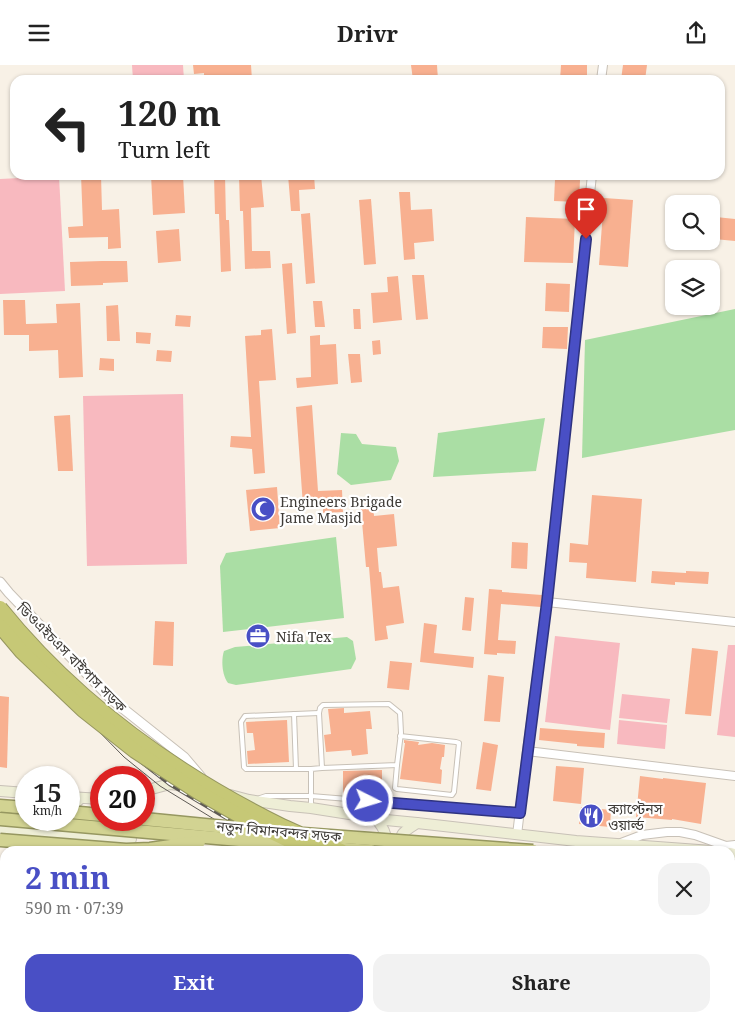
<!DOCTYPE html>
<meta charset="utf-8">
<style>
:root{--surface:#fff;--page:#f2f2f2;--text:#222;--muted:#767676;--accent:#494fc5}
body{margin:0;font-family:"Noto Serif","Noto Sans Bengali",serif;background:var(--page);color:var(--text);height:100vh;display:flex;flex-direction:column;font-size:19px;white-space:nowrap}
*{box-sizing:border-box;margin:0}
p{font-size:16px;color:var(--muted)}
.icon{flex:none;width:28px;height:28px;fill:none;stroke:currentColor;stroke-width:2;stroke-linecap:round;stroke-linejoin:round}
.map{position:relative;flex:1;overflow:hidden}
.drawer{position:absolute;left:0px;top:781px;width:735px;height:176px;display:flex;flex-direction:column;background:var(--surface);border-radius:15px 15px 0 0;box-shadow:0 1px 4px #0004}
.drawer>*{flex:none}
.hud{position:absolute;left:10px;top:10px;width:715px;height:105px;border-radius:15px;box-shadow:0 1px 4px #0004;background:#fff;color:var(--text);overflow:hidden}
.controls{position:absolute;left:665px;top:130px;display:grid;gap:10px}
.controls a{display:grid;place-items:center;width:55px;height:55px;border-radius:10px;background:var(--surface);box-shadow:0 1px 4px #0004;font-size:25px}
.speed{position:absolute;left:15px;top:701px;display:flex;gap:10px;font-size:25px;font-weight:700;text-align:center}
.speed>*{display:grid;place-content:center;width:65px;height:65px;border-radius:50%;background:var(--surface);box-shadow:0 1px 4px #0004;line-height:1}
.speed small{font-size:12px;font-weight:400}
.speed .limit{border:8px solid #d22;background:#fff;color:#111}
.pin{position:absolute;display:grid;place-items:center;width:42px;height:42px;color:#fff;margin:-51px -21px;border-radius:50% 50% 50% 0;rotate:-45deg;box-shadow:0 0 5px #0007}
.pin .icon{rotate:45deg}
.me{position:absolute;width:55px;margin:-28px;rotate:95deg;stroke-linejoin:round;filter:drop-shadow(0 0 4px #0008)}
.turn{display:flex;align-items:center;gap:18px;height:105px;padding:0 25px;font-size:22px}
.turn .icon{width:65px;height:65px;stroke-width:2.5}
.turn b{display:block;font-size:35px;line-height:42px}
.round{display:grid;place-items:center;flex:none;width:52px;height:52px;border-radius:15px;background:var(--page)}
.head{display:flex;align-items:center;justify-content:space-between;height:85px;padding:0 25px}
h1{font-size:30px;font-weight:700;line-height:38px;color:var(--accent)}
.cta{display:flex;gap:10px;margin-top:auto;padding:10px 25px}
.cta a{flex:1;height:58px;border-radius:15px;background:var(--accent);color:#fff;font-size:20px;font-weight:700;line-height:58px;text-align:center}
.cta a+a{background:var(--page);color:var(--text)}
header{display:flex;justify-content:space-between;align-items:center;height:65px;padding:0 25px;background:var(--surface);font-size:22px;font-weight:700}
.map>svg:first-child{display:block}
</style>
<header><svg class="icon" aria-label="menu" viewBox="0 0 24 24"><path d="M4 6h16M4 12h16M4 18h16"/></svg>Drivr<svg class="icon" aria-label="share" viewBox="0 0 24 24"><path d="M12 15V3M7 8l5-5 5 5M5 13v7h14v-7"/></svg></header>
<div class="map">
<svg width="735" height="957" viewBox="0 0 735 957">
<rect width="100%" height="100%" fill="#f8f1e6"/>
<g fill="#f8b9bf">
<polygon points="132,0 183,0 184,15 133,15"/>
<polygon points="59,111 65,226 0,229 0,114"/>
<polygon points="183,329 187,499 87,501 83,331"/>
<polygon points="555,571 620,578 610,665 545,657"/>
<polygon points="728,580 735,580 735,672 717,670"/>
<polygon points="622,629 670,634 667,658 619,653"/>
<polygon points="619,655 667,660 665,684 617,679"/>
</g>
<g fill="#aadea4">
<polygon points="735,244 735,365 582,393 585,275"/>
<polygon points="545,353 536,406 433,412 438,368"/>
<polygon points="341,368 356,369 362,379 396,382 399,396 391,415 351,420 337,409"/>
<polygon points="336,472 344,553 223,567 220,501 226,488"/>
<path d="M347,572l6,4 3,18 -5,10 -115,16 -8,-2c-6,-8 -7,-23 -4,-32l11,-4z"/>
</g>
<g fill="#f8b090">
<polygon points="193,0 251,0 252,15 204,15 204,8 194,9"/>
<polygon points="411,0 437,0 438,15 413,15"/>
<polygon points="561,0 587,0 587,15 560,15"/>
<polygon points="623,0 647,0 645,15 621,15"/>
<polygon points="81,110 101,110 102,145 119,144 121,183 108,184 108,172 69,173 68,162 83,161"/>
<polygon points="151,110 183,110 185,148 153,150"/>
<polygon points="214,110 225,110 226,155 229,155 231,206 221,207 219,149 215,149"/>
<polygon points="239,110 261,110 264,142 251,143 252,186 270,186 271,203 245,204 243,146 240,146"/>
<polygon points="288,110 314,110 315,124 299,125 300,146 291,146"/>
<polygon points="555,114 580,115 579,137 554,136"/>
<polygon points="399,127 410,127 411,145 432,144 434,176 414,178 415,194 404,195"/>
<polygon points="604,133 633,135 628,202 599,200"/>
<polygon points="371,134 376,199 364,200 359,135"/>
<polygon points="310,148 315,218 306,219 301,149"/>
<polygon points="526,152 575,154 573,198 524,197"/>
<polygon points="716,152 735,154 735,176 714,174"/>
<polygon points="179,164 181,196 158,198 156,166"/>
<polygon points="102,196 127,196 128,217 103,218 103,220 71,221 70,197"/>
<polygon points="292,198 296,268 287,269 282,199"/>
<polygon points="412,210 424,210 428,254 416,255"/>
<polygon points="398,211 402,255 373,258 371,228 388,227 387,212"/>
<polygon points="546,218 570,219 569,247 545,246"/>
<polygon points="3,235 25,235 26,259 57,258 56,239 80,238 83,312 59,313 58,285 29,286 29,270 4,270"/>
<polygon points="313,236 322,236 325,262 315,262"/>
<polygon points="118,240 120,276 107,276 106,241"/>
<polygon points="353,244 360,244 361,264 354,264"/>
<polygon points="176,250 191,251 190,262 175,261"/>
<polygon points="543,262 568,262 567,284 542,283"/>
<polygon points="272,264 276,315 259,316 265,408 254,409 252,384 230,382 231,371 251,372 245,271 261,270 261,265"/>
<polygon points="136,267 151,268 150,279 136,278"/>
<polygon points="320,270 320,280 336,279 338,319 297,323 296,313 311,312 310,271"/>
<polygon points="380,275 381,289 373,290 372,276"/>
<polygon points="157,285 172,286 171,297 156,296"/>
<polygon points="348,289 360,289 362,317 351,318"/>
<polygon points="100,293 114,294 114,306 99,305"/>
<polygon points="312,340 318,426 342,425 343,447 323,448 323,439 303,441 296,342"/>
<polygon points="70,350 73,406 58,406 54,351"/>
<polygon points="277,422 280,463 250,466 246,425"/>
<polygon points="592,430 642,434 636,517 586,513 587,498 569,497 570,478 588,480"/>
<polygon points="373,433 374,451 394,449 397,481 377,483 379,507 381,507 383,523 399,521 404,558 386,561 388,574 375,576 369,502 366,502 360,434"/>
<polygon points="512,477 528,478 527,504 511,503"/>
<polygon points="652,506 686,508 686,506 709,507 708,519 675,517 675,520 651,518"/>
<polygon points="489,524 502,525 502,527 542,530 541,542 501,539 498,575 516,576 515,589 497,588 497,590 484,589"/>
<polygon points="465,532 474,533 471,566 462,565"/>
<polygon points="155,556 174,557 173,601 153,600"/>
<polygon points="424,558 437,560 434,588 474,592 473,603 420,597"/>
<polygon points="692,583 718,586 711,651 685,649"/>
<polygon points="390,596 412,598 409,625 387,623"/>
<polygon points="488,610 504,612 500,657 484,656"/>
<polygon points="0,631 9,632 7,703 0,702"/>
<polygon points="344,643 344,648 370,646 372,664 366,664 368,689 352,691 351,685 326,687 324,670 331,669 328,644"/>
<polygon points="287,655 289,697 248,699 247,686 255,685 253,668 247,668 246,657"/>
<polygon points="540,663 605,668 604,683 577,681 577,679 539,675"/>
<polygon points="404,675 419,677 418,680 432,678 445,680 444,692 442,692 440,704 442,705 441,719 400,714 405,678 404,678"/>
<polygon points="483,677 498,680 491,726 476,724"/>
<polygon points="556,701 584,703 581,739 553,736"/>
<polygon points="382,705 382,731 361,731 343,730 343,706"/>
<polygon points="640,711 663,714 663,713 706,718 701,759 672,754 672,755 636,752"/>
<polygon points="581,742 611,745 610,762 579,759"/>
</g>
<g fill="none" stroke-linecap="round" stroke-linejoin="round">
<defs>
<g id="service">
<polyline points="294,649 296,704"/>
<polyline points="397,700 395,723 397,724 452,730 454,727 459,678 456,677 400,671"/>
<polyline points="311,704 246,704 244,702 241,657 245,651 319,648"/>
<polyline points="260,733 266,731 311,731 519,748"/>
<polyline points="311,743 311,704 322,703 397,700 401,668 400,648 389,639 323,640 320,643 319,648 322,703"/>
<polyline points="730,929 735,929"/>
</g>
<g id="minor">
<polyline points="601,15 603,0"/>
<polyline points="547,537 592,110"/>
<polyline points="735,557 547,537 527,686 735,711"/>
<polyline points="517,770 527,686"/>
<polyline points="621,778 642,770 667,767 680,767 695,770 726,781 735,780"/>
<polyline points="0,841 5,841"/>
<polyline points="39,952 40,957"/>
<polyline points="76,952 77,957"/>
<polyline points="108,952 108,957"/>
<polyline points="532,952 535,957"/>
<polyline points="663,957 672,952"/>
<polyline points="717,957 717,952"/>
</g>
<g id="tertiary">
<polyline points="0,517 9,528 111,634 184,692 201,712"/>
<polyline points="232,952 233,957"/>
</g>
<g id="secondary">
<polyline points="0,726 26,728"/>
<polyline points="144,726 170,719 187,721"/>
<polyline points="230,730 249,735 290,741 311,743 362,751 376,754 417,758 576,776 712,786"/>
<polyline points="69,732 101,734"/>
<path d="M71,752c0,-9 3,-13 10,-19"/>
<path d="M376,754c10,11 11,18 9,32"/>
<polyline points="127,755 130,771"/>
<polyline points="0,763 131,774"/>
<path d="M400,786c-1,-18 3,-19 17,-28"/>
<polyline points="730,788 735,789"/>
<polyline points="0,830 5,830"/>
<polyline points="730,833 735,833"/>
</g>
<g id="trunk">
<polyline points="0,741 26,743"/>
<polyline points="730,803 735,804"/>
<polyline points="730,816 735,817"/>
</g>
<g id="motorway">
<polyline points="730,846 735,846"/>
<polyline points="730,860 735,860"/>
</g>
</defs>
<use href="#service" stroke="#c8c1b7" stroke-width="6"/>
<use href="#minor" stroke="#c8c1b7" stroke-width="10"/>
<use href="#tertiary" stroke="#c8c1b7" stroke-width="11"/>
<use href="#secondary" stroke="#c8c1b7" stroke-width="12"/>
<use href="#trunk" stroke="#969760" stroke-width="15"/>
<use href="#motorway" stroke="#969760" stroke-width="16"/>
<use href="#service" stroke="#fff" stroke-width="4"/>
<use href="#minor" stroke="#fff" stroke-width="8"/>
<use href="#tertiary" stroke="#fff" stroke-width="9"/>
<use href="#secondary" stroke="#eeeed6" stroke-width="10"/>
<use href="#trunk" stroke="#d2d392" stroke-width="12"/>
<use href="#motorway" stroke="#c6c876" stroke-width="14"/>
<g stroke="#5e5a55" stroke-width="1">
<polyline points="0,555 69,636 124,692 160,721 266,786"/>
<polyline points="730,889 735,890"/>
</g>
<defs>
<g id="rail">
<polyline points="0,545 75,635 129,687 170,719 282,786"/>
<polyline points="730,881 735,882"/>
</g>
</defs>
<use href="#rail" stroke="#5e5a55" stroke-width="4.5"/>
<use href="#rail" stroke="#fff" stroke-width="2.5" stroke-dasharray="8" stroke-linecap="butt"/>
<defs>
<g id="trunk-bridge">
<polyline points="69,747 101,750"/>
<polyline points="0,754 296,780"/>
<polyline points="144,754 266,766"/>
<polyline points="303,769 533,786"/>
<polyline points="0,775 126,785 150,784 199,777"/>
<polyline points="331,783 371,786"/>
</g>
<g id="motorway-bridge">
<path d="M0,543c75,93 175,165 282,218 19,9 40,17 59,25"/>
<polyline points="0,561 22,587 83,645 135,686 198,727 247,755 311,786"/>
</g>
</defs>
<use href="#trunk-bridge" stroke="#969760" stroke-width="15" stroke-linecap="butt"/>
<use href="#motorway-bridge" stroke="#969760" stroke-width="16" stroke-linecap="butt"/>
<use href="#trunk-bridge" stroke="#d2d392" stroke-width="12"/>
<use href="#motorway-bridge" stroke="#c6c876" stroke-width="14"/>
</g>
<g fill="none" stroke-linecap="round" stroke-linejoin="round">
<defs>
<polyline id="route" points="368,736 520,748 547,537 586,174"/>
</defs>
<use href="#route" stroke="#2f3380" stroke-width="12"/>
<use href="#route" stroke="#494fc5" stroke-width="9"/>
</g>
<defs>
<symbol id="mosque-disc" viewBox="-11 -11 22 22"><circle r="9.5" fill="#494fc5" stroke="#fff"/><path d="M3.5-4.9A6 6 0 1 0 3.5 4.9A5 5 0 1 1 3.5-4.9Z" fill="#fff"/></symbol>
<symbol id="office-disc" viewBox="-11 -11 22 22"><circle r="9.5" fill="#494fc5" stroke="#fff"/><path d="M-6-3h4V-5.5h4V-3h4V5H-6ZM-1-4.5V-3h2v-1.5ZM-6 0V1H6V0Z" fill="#fff"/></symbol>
<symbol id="restaurant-disc" viewBox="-11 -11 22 22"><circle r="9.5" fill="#494fc5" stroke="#fff"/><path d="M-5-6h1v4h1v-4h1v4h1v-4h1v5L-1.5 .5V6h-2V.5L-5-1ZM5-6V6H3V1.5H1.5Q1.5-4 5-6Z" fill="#fff"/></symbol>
</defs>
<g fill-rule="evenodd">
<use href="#mosque-disc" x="249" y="430" width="28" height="28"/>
<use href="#office-disc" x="244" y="557" width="28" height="28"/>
<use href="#restaurant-disc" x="577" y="737" width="28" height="28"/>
</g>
<g text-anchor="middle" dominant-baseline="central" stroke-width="4.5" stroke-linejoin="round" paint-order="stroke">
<g font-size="14" fill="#3e3b37" stroke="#fff" text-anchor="start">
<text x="280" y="436">Engineers Brigade<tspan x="280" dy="16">Jame Masjid</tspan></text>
<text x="276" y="571">Nifa Tex</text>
<text x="608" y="743">ক্যাপ্টেনস<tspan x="608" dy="16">ওয়ার্ল্ড</tspan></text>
</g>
<g font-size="14" fill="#3e3b37" stroke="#fff">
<text transform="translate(72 592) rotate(45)">ডিওএইচএস বাইপাস সড়ক</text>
<text transform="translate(279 766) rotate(5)">নতুন বিমানবন্দর সড়ক</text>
</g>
</g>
</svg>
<div class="controls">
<a><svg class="icon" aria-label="search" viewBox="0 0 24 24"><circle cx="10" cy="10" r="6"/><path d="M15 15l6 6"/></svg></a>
<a><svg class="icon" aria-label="layers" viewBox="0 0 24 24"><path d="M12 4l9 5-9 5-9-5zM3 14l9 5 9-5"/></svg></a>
</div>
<div class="speed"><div>15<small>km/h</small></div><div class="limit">20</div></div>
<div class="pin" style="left:586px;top:174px;background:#d93025"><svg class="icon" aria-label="arrive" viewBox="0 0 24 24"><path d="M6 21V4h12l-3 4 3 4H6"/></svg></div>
<svg class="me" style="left:368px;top:736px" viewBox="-20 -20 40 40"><circle r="17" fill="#494fc5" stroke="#fff" stroke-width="3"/><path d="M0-11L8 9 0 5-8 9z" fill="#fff"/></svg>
<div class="hud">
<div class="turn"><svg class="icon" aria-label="left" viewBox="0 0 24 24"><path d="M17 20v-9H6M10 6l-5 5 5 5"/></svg><div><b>120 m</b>Turn left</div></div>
</div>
<section class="drawer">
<div class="head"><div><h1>2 min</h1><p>590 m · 07:39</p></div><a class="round"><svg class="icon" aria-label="close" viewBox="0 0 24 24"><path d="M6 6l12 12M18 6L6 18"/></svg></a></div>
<div class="cta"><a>Exit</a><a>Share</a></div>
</section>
</div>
